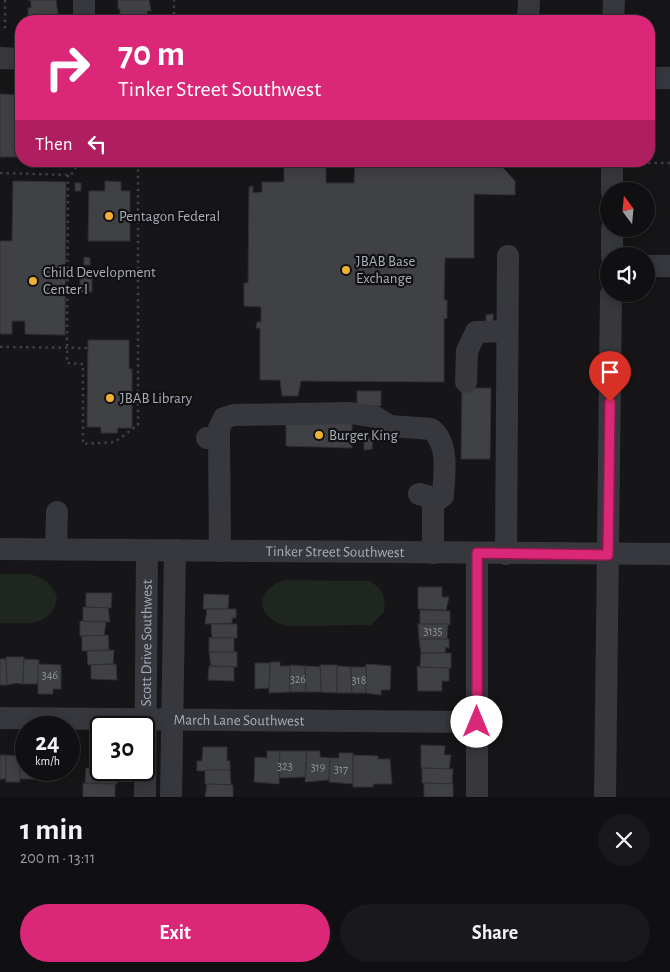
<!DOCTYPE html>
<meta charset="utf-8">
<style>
:root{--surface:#101012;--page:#19191b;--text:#f1f3f6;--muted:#9c9d9f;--line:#303032;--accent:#db2777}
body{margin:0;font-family:"Alegreya Sans",sans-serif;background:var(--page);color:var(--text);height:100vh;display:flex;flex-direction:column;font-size:19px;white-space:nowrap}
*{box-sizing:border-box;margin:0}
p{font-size:16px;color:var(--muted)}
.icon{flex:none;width:28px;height:28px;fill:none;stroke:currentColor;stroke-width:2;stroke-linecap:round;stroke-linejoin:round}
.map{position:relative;height:797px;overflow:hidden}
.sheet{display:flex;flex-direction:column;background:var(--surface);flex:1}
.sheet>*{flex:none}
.guide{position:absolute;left:15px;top:15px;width:640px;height:152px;border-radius:20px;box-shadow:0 2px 12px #0003,0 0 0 1px var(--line);background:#db2777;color:#fff;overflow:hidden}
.needle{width:32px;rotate:344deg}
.controls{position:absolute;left:600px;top:182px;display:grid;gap:10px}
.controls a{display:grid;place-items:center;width:55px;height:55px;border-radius:50%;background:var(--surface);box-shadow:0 2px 12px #0003,0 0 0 1px var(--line);font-size:25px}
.speed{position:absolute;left:15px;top:716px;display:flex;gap:10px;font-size:25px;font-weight:700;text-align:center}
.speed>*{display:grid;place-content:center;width:65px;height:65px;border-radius:50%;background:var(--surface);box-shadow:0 2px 12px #0003,0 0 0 1px var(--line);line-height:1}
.speed small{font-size:12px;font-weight:400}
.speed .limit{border:2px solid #111;border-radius:8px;background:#fff;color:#111}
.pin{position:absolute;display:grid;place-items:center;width:42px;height:42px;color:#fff;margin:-51px -21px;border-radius:50% 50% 50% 0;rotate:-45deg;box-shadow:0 0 5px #0007}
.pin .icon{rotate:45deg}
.me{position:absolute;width:55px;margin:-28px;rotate:0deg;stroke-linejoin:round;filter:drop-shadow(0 0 4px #0008)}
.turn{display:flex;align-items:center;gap:18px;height:105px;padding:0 20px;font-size:22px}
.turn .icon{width:65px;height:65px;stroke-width:2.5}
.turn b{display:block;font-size:35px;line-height:42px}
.then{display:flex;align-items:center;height:48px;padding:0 20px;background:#0003;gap:10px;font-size:19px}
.round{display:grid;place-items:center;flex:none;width:52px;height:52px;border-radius:26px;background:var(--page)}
.head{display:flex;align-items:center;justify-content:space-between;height:85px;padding:0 20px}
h1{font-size:30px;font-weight:700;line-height:38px}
.cta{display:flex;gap:10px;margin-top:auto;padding:10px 20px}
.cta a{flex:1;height:58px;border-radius:30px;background:var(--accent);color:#fff;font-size:20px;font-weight:700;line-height:58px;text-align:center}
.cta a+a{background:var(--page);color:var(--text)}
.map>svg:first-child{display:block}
</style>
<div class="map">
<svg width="670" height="797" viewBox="0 0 670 797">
<rect width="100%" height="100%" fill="#161618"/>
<g fill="#1e261f">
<path d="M0,574c24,0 49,-4 57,24 -5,30 -32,25 -57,25z"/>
<path d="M284,580l86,1c13,9 16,15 14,31l-13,13 -82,1c-32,-5 -37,-35 -5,-46z"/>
</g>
<g fill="#404145" stroke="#303034">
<polygon points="28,0 56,0 58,14 53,14 53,21 28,21 28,8 31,8 31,1"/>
<polygon points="118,0 149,0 151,11 147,11 148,21 123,21 123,16 120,16 120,9 118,9"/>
<polygon points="0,94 21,95 21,157 0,157"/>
<polygon points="355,161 497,161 515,181 515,195 474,194 474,258 445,258 444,300 447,300 447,318 444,319 444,382 301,381 298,396 282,396 280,380 260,380 260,328 256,328 257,322 261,322 261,307 244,306 244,283 248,283 249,187 253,186 253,193 262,192 262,182 284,182 284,167 326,167 326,183 354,183"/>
<polygon points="13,181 66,182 65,335 25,334 25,321 12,321 12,334 0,334 0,241 12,241"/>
<polygon points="105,181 121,182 121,191 130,191 130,241 88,241 89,191 105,191"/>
<rect x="75" y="183" width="6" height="8"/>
<polygon points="84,257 90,258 90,265 84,265"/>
<rect x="80" y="275" width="12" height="17"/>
<polygon points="493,314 493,323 486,323 486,315"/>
<polygon points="88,340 129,340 129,369 132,369 132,428 118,428 117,433 101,433 101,427 87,427"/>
<polygon points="462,388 491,388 490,459 461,459"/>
<rect x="357" y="391" width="24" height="15"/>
<polygon points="286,419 352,423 352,448 286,446"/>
<polygon points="364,438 373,438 372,449 364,450"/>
<polygon points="418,587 442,587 442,597 449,597 446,610 418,609"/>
<polygon points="86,593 112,593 111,608 86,607"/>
<polygon points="204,594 229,595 228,609 203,609"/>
<polygon points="83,607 108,608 110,622 83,621"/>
<polygon points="207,609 236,609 236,618 232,618 232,623 205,624"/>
<polygon points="420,610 450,611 450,624 420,624"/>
<polygon points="80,621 106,622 104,636 80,636"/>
<polygon points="211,624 237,624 237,638 209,638 212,637"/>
<polygon points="418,624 450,624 448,625 447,639 419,639"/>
<polygon points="108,635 109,650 82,651 82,636"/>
<rect x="209" y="638" width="25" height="14"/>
<polygon points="419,639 449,639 449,648 446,647 445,653 421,653"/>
<polygon points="114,650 113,664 88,665 87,651"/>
<polygon points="209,652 237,652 237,667 211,666"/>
<polygon points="421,653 451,653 451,668 417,667 420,666"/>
<polygon points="6,657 24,657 23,684 16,683 7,685"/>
<polygon points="0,659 6,659 7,685 0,685"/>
<polygon points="24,659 39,660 38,684 23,684"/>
<polygon points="270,662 280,662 280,666 290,666 290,692 269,693"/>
<polygon points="255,663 270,663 269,688 255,689"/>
<polygon points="38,664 61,665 61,689 53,689 53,694 38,694"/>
<polygon points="116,664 117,680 91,679 91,665"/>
<polygon points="366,664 391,666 390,690 381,690 381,695 366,693"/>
<polygon points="290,665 305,666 306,692 290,692"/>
<polygon points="320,665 337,665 337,693 321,692"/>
<polygon points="209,666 234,667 234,681 208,680"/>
<polygon points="305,666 320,667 321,692 306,692"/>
<polygon points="337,666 351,667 352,693 337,693"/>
<polygon points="351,667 366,667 366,693 352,693"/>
<polygon points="417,667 449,668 449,681 442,681 442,691 418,691"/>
<polygon points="93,745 101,746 101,768 94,768"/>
<polygon points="421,745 445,746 444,755 451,755 449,769 421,768"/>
<polygon points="203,747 227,747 227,761 230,761 230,770 197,771 197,761 202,761"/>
<polygon points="267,751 280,751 279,784 254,782 255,757 267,758"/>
<polygon points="280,751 307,751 305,777 279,778"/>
<polygon points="307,751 320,751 320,757 330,758 329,780 305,782"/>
<polygon points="339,753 353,753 353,784 329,782 330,758 339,758"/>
<rect x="0" y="755" width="6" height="24"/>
<polygon points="6,755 20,756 20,782 6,782"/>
<polygon points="20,755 26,755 26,770 36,770 36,779 20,779"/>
<polygon points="353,755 378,756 378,759 390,759 392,784 373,784 373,787 353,787"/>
<polygon points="86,768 117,770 117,784 85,783"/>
<polygon points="422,768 453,769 452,784 422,783"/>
<polygon points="36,770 60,770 60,778 36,779"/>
<polygon points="205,770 230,770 231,785 205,784"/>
<polygon points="83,783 115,784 115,797 83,797"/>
<polygon points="424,783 453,784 453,797 424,797"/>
<polygon points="207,784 233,785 233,797 205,797"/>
</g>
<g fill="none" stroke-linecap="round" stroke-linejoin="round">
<g stroke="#3d3f44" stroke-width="2.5" stroke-dasharray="2.5 4" stroke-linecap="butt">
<polyline points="5,0 5,31"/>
<polyline points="174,21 174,0"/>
<polyline points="516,161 580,163"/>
<polyline points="648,163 670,163"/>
<polyline points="0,173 71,175 80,161"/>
<polyline points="68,175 67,363 83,364 83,444 115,442 138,425 138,161"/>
<polyline points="0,347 89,348"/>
</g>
<g stroke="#37383d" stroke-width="22">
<polyline points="84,0 84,21"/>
<polyline points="528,21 529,0"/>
<polyline points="613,21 614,0"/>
<polyline points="0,58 21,59"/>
<polyline points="649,78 670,78"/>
<polyline points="612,191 612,161"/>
<polyline points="612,256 612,229"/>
<polyline points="646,266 670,266"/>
<polyline points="466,382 467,351 476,332 507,331"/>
<polyline points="207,438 219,438 220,551"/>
<path d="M219,438v-10l5,-10 10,-3 117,-2 24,4 15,9 41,3c19,15 13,45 12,67l-10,7"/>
<polyline points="419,494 427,496 433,503 433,553"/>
<path id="s1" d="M0,549l670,5"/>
<polyline points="56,549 57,512"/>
<polyline points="477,553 477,797"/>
<polyline points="506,554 508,256"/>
<path id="s2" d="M0,718l477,4"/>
<path id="s3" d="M145,797l2,-247"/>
<polyline points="171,797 175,550"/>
<polyline points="605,797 611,294"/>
</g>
</g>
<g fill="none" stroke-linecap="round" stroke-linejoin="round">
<defs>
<polyline id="route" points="477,722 477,553 608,555 610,402"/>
</defs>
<use href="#route" stroke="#8e194d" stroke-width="12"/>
<use href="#route" stroke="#db2777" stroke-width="9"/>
</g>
<g fill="#f2b134" stroke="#111113" stroke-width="2">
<circle cx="109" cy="216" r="5"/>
<circle cx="346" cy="270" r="5"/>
<circle cx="33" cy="281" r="5"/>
<circle cx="110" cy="398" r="5"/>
<circle cx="319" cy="435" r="5"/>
</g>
<g text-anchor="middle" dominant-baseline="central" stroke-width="4.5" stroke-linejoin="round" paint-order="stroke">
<g font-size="12" fill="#8e929b">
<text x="433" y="631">3135</text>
<text x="50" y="675">346</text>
<text x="298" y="679">326</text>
<text x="359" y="680">318</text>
<text x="285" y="766">323</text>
<text x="318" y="767">319</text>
<text x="341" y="769">317</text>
</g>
<g font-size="15" fill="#a8adb8" stroke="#111113" text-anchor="start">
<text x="119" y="216">Pentagon Federal</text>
<text x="356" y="261">JBAB Base<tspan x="356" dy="17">Exchange</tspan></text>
<text x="43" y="272">Child Development<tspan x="43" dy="17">Center I</tspan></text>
<text x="120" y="398">JBAB Library</text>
<text x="329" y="435">Burger King</text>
</g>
<g font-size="15" fill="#a8adb8" stroke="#111113">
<text stroke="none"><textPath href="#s1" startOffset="335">Tinker Street Southwest</textPath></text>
<text stroke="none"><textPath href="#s3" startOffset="154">Scott Drive Southwest</textPath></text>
<text stroke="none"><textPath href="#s2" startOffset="239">March Lane Southwest</textPath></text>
</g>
</g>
</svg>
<div class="controls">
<a><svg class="needle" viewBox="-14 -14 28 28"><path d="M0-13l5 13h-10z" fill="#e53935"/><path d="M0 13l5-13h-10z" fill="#9c9d9f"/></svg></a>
<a><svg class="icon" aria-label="sound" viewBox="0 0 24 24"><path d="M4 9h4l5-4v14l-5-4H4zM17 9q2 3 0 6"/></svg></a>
</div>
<div class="speed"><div>24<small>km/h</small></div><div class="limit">30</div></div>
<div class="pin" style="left:610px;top:402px;background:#d93025"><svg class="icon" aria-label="arrive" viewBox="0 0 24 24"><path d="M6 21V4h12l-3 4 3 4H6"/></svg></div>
<svg class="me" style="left:477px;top:722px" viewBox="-20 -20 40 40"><circle r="19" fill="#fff"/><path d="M0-13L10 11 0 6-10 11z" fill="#db2777"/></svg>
<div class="guide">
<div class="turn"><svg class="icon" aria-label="right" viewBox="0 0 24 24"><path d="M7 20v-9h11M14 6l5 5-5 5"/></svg><div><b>70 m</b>Tinker Street Southwest</div></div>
<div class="then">Then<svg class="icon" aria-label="left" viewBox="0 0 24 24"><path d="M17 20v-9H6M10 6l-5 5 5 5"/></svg></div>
</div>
</div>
<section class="sheet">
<div class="head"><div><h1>1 min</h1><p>200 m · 13:11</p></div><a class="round"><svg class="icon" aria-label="close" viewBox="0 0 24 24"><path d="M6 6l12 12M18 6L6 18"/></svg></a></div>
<div class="cta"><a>Exit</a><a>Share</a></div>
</section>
